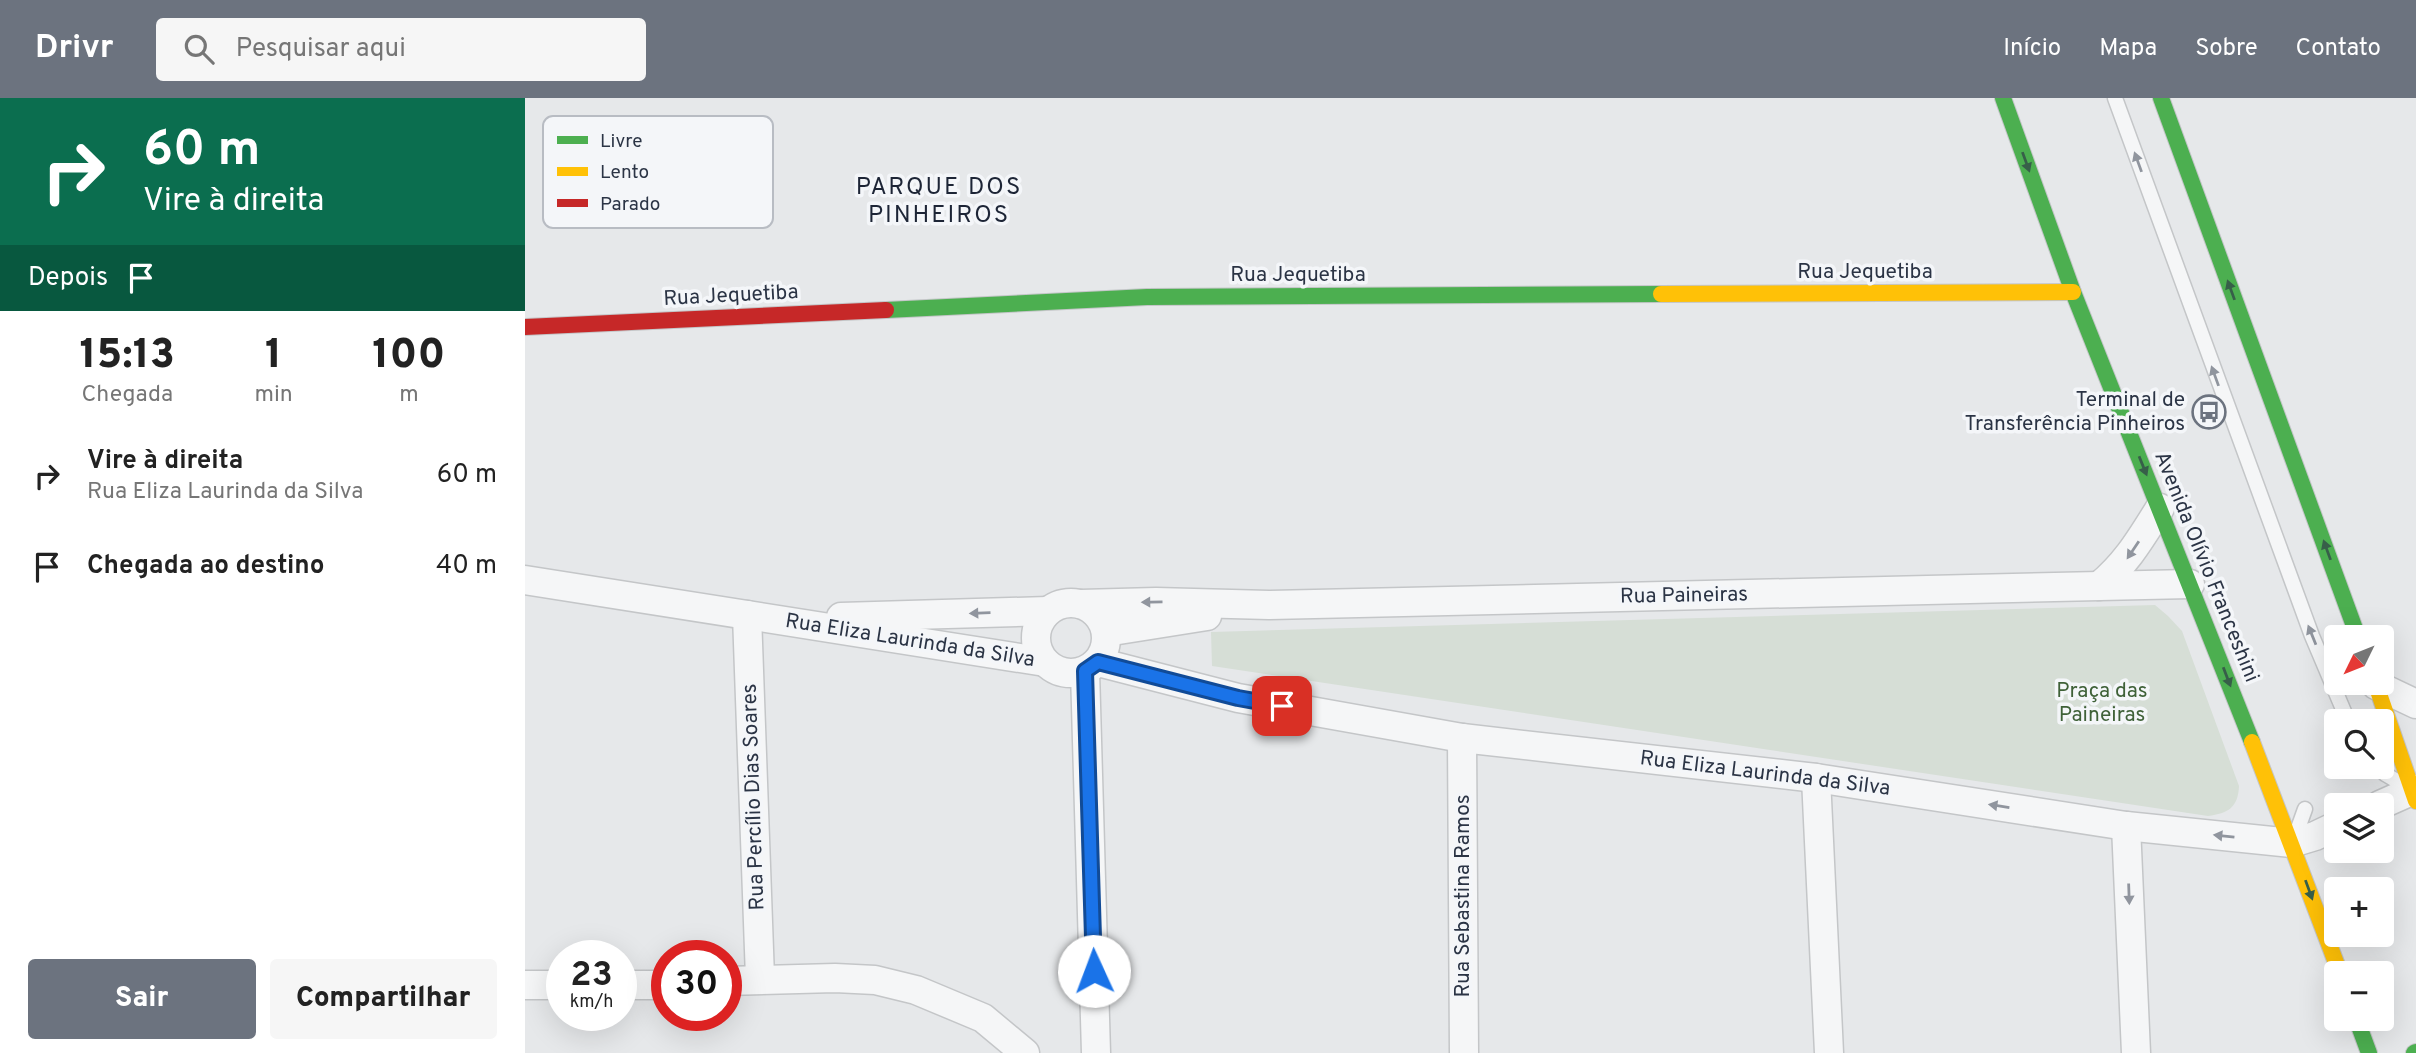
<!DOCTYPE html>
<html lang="pt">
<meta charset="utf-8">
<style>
:root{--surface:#fff;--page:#f6f6f6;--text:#222;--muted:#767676;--accent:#6c737f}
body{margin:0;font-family:Overpass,sans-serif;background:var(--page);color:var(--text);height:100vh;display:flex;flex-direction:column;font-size:26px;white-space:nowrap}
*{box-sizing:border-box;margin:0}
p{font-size:23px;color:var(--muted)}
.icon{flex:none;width:38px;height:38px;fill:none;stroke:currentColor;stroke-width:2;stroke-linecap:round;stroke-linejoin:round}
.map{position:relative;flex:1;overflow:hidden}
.drawer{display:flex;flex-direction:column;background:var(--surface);width:525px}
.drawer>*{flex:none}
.banner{background:#0b6e4f;color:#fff;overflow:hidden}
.needle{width:46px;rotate:227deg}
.controls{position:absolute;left:1799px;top:527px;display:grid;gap:14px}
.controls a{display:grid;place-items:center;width:70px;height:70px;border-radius:7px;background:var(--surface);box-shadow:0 7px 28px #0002;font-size:35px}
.speed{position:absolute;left:21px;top:842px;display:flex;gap:14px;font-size:35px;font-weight:700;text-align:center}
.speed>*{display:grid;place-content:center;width:91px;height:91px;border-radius:50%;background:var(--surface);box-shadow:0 7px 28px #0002;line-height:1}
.speed small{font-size:18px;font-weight:400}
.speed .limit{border:10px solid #d22;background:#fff;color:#111}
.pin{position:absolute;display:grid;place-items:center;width:60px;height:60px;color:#fff;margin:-30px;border-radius:14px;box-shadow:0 4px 10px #0006}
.me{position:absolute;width:77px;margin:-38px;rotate:358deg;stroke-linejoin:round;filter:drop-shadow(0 0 5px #0008)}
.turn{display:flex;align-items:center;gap:24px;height:147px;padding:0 28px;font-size:32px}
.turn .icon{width:91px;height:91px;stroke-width:2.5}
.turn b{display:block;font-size:49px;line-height:60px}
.then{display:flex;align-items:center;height:66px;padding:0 28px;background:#0003;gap:14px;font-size:26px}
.eta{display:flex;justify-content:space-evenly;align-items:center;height:119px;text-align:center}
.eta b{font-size:42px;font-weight:800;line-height:49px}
.primary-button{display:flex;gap:14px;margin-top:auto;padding:14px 28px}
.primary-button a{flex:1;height:80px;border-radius:7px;background:var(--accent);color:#fff;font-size:28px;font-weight:800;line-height:80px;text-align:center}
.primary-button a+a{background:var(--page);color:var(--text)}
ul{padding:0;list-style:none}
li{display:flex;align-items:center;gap:21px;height:91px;padding:0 28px}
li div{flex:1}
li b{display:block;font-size:26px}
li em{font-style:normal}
header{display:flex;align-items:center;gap:42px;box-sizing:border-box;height:98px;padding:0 35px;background:var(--accent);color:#fff}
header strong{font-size:33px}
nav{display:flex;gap:38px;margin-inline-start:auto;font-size:24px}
.search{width:490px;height:63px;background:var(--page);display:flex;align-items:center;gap:18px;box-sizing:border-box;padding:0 24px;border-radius:7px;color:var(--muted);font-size:26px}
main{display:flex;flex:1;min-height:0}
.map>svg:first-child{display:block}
</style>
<header>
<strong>Drivr</strong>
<div class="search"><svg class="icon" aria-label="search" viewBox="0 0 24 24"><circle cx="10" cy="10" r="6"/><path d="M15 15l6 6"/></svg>Pesquisar aqui</div>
<nav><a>Início</a><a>Mapa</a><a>Sobre</a><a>Contato</a></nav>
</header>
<main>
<section class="drawer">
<div class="banner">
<div class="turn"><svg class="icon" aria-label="right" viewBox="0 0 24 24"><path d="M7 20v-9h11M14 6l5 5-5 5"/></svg><div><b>60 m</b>Vire à direita</div></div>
<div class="then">Depois<svg class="icon" aria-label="arrive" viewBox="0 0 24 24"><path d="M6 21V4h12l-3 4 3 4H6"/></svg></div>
</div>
<div class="eta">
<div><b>15:13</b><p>Chegada</p></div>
<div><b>1</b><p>min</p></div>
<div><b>100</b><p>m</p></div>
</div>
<ul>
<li><svg class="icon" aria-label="right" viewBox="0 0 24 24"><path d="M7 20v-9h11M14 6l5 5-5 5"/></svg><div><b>Vire à direita</b><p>Rua Eliza Laurinda da Silva</p></div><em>60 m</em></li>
<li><svg class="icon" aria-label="arrive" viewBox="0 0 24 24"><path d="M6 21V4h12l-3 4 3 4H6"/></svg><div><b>Chegada ao destino</b></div><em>40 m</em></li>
</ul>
<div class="primary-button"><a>Sair</a><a>Compartilhar</a></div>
</section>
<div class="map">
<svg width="1891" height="955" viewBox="0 0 1891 955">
<rect width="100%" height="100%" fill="#e6e8ea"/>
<path fill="#d6ded6" d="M1630,507l13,11 14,15 57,155c-1,22 -11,27 -31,30l-996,-150 -1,-34z"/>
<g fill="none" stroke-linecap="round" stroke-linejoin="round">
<defs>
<g id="lane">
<polyline points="1590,0 1787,538 1823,623"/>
<polyline points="1853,668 1860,676 1877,686"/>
<polyline points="1771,736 1780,711"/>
</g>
<g id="street">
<polyline points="0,482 520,564"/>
<path d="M1574,488c28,-23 42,-48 61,-78"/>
<circle cx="546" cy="540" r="35"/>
<polyline points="556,506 631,504 744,507 1665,486"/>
<polyline points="222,517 235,880"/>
<polyline points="316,519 523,513"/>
<polyline points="581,534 682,518"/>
<polyline points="573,564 713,600 937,640 1291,680 1601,728 1767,745 1790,738 1811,728"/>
<polyline points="560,573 571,955"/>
<polyline points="1851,587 1891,606"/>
<polyline points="937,640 939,955"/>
<polyline points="1291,680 1304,955"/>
<polyline points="1855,707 1891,691"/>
<polyline points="1601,728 1611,955"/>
<polyline points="201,883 310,880 350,882 391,892 458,920 500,955"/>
<polyline points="0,887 37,887"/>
<polyline points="96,887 142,887"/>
</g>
<g id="fast">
<polyline points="1478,0 1548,194 1727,644"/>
<polyline points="1636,0 1833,539"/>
<polyline points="361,212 622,199 1136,196"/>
<polyline points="1831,920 1844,955"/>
<polyline points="1889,955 1891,954"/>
</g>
<g id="slow">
<polyline points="1136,196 1548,194"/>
<polyline points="1850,584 1891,703"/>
<polyline points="1727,644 1815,875"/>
</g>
<polyline id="jam" points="0,229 361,212"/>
</defs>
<use href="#lane" stroke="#c4c6c8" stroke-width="17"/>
<use href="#street" stroke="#c4c6c8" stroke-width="31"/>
<use href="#fast" stroke="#c4c6c8" stroke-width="18"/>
<use href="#slow" stroke="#c4c6c8" stroke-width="18"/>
<use href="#jam" stroke="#c4c6c8" stroke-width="18"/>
<use href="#lane" stroke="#f5f6f7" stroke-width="14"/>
<use href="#street" stroke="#f5f6f7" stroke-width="28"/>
<use href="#fast" stroke="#4caf50" stroke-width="16"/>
<use href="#slow" stroke="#ffc107" stroke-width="16"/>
<use href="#jam" stroke="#c62828" stroke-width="16"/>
</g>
<defs><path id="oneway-solid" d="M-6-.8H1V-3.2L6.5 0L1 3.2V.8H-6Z" transform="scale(1.75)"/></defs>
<g fill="#375f49">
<use href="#oneway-solid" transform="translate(1501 64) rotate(70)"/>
<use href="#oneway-solid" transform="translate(1706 192) rotate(-110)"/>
<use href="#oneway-solid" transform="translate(1618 368) rotate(68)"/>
<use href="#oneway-solid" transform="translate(1802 452) rotate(-110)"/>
<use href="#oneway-solid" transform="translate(1702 579) rotate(69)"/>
<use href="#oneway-solid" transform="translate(1784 792) rotate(70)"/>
</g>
<g fill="#90959e">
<use href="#oneway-solid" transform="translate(1613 64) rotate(-110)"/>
<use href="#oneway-solid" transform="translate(1690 278) rotate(-110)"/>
<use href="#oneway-solid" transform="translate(1608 452) rotate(124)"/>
<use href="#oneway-solid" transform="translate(627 504) rotate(179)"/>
<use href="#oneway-solid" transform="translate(455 515) rotate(178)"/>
<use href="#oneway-solid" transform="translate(1787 537) rotate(-112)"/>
<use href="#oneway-solid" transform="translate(1474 708) rotate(-171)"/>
<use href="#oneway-solid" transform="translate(1699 738) rotate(-174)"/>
<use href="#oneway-solid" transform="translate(1604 796) rotate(88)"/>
</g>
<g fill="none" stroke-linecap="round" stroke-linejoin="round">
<defs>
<polyline id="route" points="569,873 560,573 573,564 713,600 757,608"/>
</defs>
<use href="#route" stroke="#114b97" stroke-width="18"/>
<use href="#route" stroke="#1a73e8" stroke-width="12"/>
</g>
<defs>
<symbol id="bus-ring" viewBox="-11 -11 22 22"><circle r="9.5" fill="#f4f6f9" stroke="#6c737f" stroke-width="1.5"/><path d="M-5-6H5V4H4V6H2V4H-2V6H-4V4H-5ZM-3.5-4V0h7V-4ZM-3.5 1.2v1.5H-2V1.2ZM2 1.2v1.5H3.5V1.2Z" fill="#6c737f"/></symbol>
</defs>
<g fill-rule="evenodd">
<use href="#bus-ring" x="1665" y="295" width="38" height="38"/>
</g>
<g text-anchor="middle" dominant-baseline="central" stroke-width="7" stroke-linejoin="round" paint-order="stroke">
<g font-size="21" fill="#2b3445" stroke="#f4f6f9">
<text x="1340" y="174">Rua Jequetiba</text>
<text x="773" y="177">Rua Jequetiba</text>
<text transform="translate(206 198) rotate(-3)">Rua Jequetiba</text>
<text transform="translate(1681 469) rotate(68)">Avenida Olívio Franceshini</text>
<text transform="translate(1159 498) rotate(-1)">Rua Paineiras</text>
<text transform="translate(385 543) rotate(9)">Rua Eliza Laurinda da Silva</text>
<text transform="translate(1240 676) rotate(7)">Rua Eliza Laurinda da Silva</text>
<text transform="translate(229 699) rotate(-92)">Rua Percílio Dias Soares</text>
<text transform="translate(938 798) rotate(-90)">Rua Sebastina Ramos</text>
</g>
<g font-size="21" fill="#2b3445" stroke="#f4f6f9" text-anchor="end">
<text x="1660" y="302">Terminal de<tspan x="1660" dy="24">Transferência Pinheiros</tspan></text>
</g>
<g font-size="21" fill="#3f6138" stroke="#f4f6f9">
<text x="1577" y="593">Praça das<tspan x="1577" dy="24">Paineiras</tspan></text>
</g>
<g font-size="24" letter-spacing="2" fill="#1d2536" stroke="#f4f6f9">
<text x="414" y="90">PARQUE DOS<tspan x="414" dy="28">PINHEIROS</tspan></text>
</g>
</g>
<rect x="18" y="18" width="230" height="112" rx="10" fill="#f4f6f9" stroke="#b8bcc3" stroke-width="2"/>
<rect x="32" y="38" width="31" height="8" fill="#4caf50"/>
<rect x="32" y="69" width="31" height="9" fill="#ffc107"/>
<rect x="32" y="101" width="31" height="8" fill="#c62828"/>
<g font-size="19" fill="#2b3445">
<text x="75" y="49">Livre</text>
<text x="75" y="80">Lento</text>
<text x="75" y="112">Parado</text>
</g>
</svg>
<div class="controls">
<a><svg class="needle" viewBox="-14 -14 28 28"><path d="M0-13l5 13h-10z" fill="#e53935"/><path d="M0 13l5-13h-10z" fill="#767676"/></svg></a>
<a><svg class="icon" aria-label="search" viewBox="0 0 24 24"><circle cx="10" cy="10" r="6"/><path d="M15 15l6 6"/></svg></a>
<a><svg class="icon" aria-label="layers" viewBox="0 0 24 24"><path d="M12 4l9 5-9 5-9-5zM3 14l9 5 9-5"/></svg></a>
<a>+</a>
<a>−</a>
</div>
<div class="speed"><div>23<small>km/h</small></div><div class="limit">30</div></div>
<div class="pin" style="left:757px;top:608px;background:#d93025"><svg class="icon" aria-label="arrive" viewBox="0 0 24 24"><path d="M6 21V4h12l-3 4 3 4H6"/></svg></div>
<svg class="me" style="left:569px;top:873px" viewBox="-20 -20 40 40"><circle r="19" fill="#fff"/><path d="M0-13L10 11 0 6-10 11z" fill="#1a73e8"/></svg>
</div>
</main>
